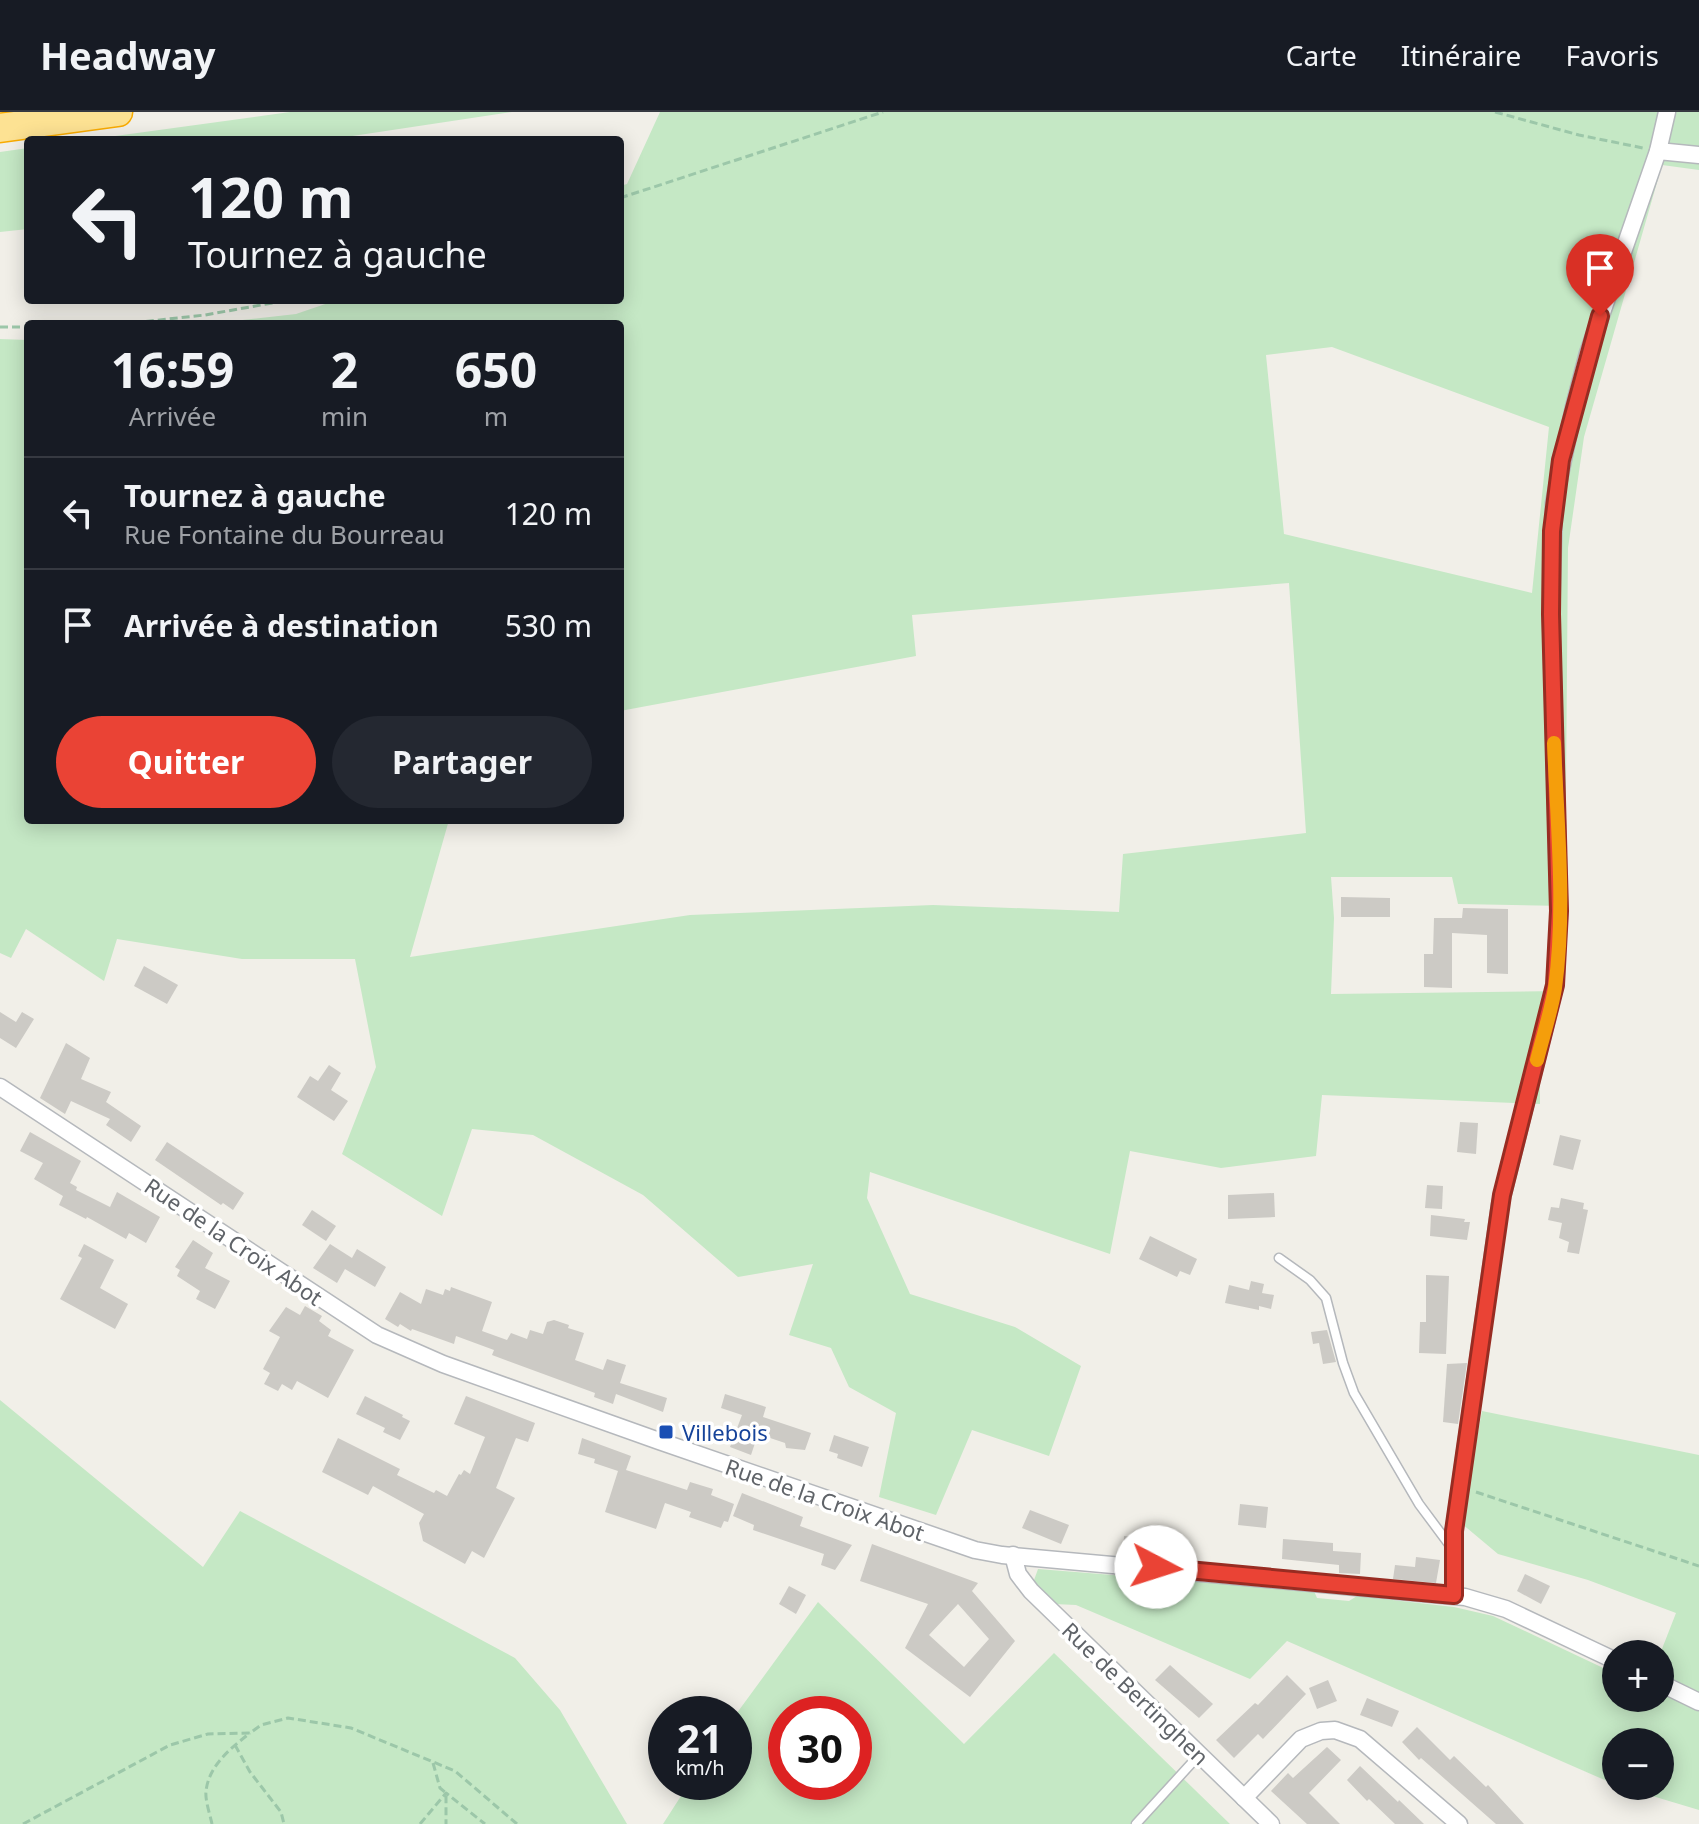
<!DOCTYPE html>
<html lang="fr">
<meta charset="utf-8">
<style>
:root{--surface:#171b24;--page:#242831;--text:#f1f3f6;--muted:#9ea1a6;--line:#363941;--accent:#ea4335}
body{margin:0;font-family:"Noto Sans",sans-serif;background:var(--page);color:var(--text);height:100vh;display:flex;flex-direction:column;font-size:30px;white-space:nowrap}
*{box-sizing:border-box;margin:0}
p{font-size:26px;color:var(--muted)}
.icon{flex:none;width:44px;height:44px;fill:none;stroke:currentColor;stroke-width:2;stroke-linecap:round;stroke-linejoin:round}
.map{position:relative;flex:1;overflow:hidden}
.panel{position:absolute;left:24px;top:208px;width:600px;height:504px;display:flex;flex-direction:column;background:var(--surface);border-radius:8px;box-shadow:0 4px 20px #0003}
.panel>*{flex:none}
.banner{position:absolute;left:24px;top:24px;width:600px;height:168px;border-radius:8px;box-shadow:0 4px 20px #0003;background:#171b24;color:var(--text);overflow:hidden}
.tools{position:absolute;left:1602px;top:1528px;display:grid;gap:16px}
.tools a{display:grid;place-items:center;width:72px;height:72px;border-radius:50%;background:var(--surface);box-shadow:0 4px 20px #0003;font-size:40px}
.speed{position:absolute;left:648px;top:1584px;display:flex;gap:16px;font-size:40px;font-weight:700;text-align:center}
.speed>*{display:grid;place-content:center;width:104px;height:104px;border-radius:50%;background:var(--surface);box-shadow:0 4px 20px #0003;line-height:1}
.speed small{font-size:20px;font-weight:400}
.speed .limit{border:12px solid #d22;background:#fff;color:#111}
.pin{position:absolute;display:grid;place-items:center;width:68px;height:68px;color:#fff;margin:-82px -34px;border-radius:50% 50% 50% 0;rotate:-45deg;box-shadow:0 0 8px #0007}
.pin .icon{rotate:45deg}
.me{position:absolute;width:88px;margin:-44px;rotate:95deg;stroke-linejoin:round;filter:drop-shadow(0 0 6px #0008)}
.turn{display:flex;align-items:center;gap:28px;height:168px;padding:0 32px;font-size:36px}
.turn .icon{width:104px;height:104px;stroke-width:2.5}
.turn b{display:block;font-size:56px;line-height:68px}
.eta{display:flex;justify-content:space-evenly;align-items:center;height:136px;text-align:center}
.eta b{font-size:48px;font-weight:700;line-height:56px}
.action{display:flex;gap:16px;margin-top:auto;padding:16px 32px}
.action a{flex:1;height:92px;border-radius:48px;background:var(--accent);color:#fff;font-size:32px;font-weight:700;line-height:92px;text-align:center}
.action a+a{background:var(--page);color:var(--text)}
ul{padding:0;list-style:none}
li{display:flex;align-items:center;gap:24px;height:112px;padding:0 32px;border-top:2px solid var(--line)}
li div{flex:1}
li b{display:block;font-size:30px}
li em{font-style:normal}
header{display:flex;align-items:center;gap:48px;box-sizing:border-box;height:112px;padding:0 40px;background:var(--surface);border-bottom:2px solid var(--line)}
header strong{font-size:38px}
nav{display:flex;gap:44px;margin-inline-start:auto;font-size:28px}
.map>svg:first-child{display:block}
</style>
<header>
<strong>Headway</strong>
<nav><a>Carte</a><a>Itinéraire</a><a>Favoris</a></nav>
</header>
<div class="map">
<svg width="1699" height="1712" viewBox="0 0 1699 1712">
<rect width="100%" height="100%" fill="#f1efe8"/>
<g fill="#c5e8c5" fill-rule="evenodd">
<polygon points="290,0 512,0 326,28 86,28"/>
<path d="M660,0h1039v58l-37,-5 -78,272 -16,111 -3,358 -107,-2 -6,-27h-121l3,41 -3,76 228,-3 -19,82v31l-218,-9 -6,61 -95,12 -91,-17 -20,103 -240,-82 -3,26 43,96 105,33 66,39 -32,90 -77,-26 -36,85 -57,-18 17,-84 -47,-26 -18,-39 -42,-13 24,-71 -75,13 -95,-82 -110,-60 -61,-6 -30,87 -100,-62 34,-87 -21,-108h-113l-125,-20 -13,42 -78,-52 -15,29 -11,-5v-614l28,1v480h421l-39,137 280,-42 243,-10 186,7 4,-58 183,-21 -17,-250 -377,32 4,41 -296,55v-387h-414l90,-10 41,-14h283v-114l7,-2zM1332,235l217,80 -17,166 -248,-59 -18,-179z"/>
<polygon points="28,36 28,117 0,120 0,40"/>
<polygon points="0,1288 203,1455 240,1399 515,1546 560,1598 627,1712 0,1712"/>
<polygon points="1482,1299 1699,1343 1699,1698 1619,1674 1660,1674 1660,1630 1616,1630 1616,1673 1287,1529 1250,1567 1076,1493 1054,1492 1033,1471 1038,1457 1314,1479 1317,1486 1349,1489 1357,1484 1454,1495 1493,1504 1616,1562 1616,1586 1660,1586 1660,1542 1676,1501 1588,1468 1498,1442 1461,1411"/>
<path d="M818,1490l146,142 90,-91 176,171h-567l27,-42h44v-65zM786,1602h68v68h-68z"/>
</g>
<g fill="#cccac5" fill-rule="evenodd">
<polygon points="1341,785 1390,786 1390,805 1341,805"/>
<polygon points="1463,796 1508,797 1508,862 1487,861 1487,823 1452,821 1452,876 1424,875 1424,842 1433,842 1434,806 1462,806"/>
<polygon points="144,854 178,873 167,892 134,874"/>
<polygon points="0,900 16,910 22,900 34,907 16,936 0,926"/>
<polygon points="66,931 90,946 81,967 111,980 106,990 141,1014 131,1030 106,1013 110,1007 71,989 65,1002 40,986"/>
<polygon points="329,953 341,961 331,978 348,989 334,1009 297,985 310,964 318,969"/>
<polygon points="1460,1010 1478,1011 1476,1042 1457,1040"/>
<polygon points="30,1020 81,1049 70,1071 77,1075 76,1078 110,1095 117,1080 160,1105 146,1131 129,1121 126,1127 87,1105 86,1107 59,1093 63,1084 34,1067 43,1051 20,1039"/>
<polygon points="1560,1023 1581,1028 1573,1058 1553,1053"/>
<polygon points="167,1030 244,1081 233,1098 223,1091 221,1093 155,1048"/>
<polygon points="1427,1073 1443,1074 1442,1097 1425,1096"/>
<polygon points="1274,1081 1275,1105 1228,1107 1228,1083"/>
<polygon points="1561,1086 1584,1091 1583,1097 1588,1098 1579,1142 1567,1140 1569,1130 1559,1126 1562,1111 1548,1108 1551,1095 1559,1096"/>
<polygon points="312,1098 336,1114 326,1129 302,1113"/>
<polygon points="1431,1103 1465,1107 1464,1110 1470,1110 1467,1128 1430,1124"/>
<polygon points="1150,1124 1197,1147 1190,1163 1180,1159 1177,1165 1139,1147"/>
<polygon points="193,1128 213,1141 205,1156 230,1169 215,1197 196,1187 200,1179 177,1164 180,1158 175,1155"/>
<polygon points="84,1132 114,1148 100,1176 128,1192 115,1217 60,1187 82,1146 78,1144"/>
<polygon points="330,1132 352,1146 357,1137 386,1155 375,1175 345,1157 337,1171 313,1156"/>
<polygon points="1426,1163 1449,1164 1446,1242 1419,1241 1420,1210 1426,1210"/>
<polygon points="1251,1169 1264,1172 1262,1181 1274,1183 1271,1197 1259,1194 1259,1198 1225,1191 1229,1173 1249,1178"/>
<polygon points="451,1175 492,1190 482,1219 507,1228 511,1221 527,1227 530,1218 543,1222 547,1210 554,1208 569,1213 568,1216 584,1221 575,1248 603,1258 607,1247 626,1253 620,1271 667,1286 663,1300 616,1282 613,1292 594,1285 595,1281 492,1243 494,1238 456,1224 454,1232 412,1217 411,1219 400,1212 398,1215 385,1207 400,1180 421,1192 426,1177 443,1183 445,1177 450,1179"/>
<polygon points="305,1194 322,1204 319,1209 331,1218 328,1224 354,1238 328,1286 297,1269 292,1278 282,1272 278,1279 264,1272 270,1261 263,1257 280,1225 269,1219 286,1195 300,1203"/>
<polygon points="1327,1218 1336,1250 1323,1252 1319,1231 1313,1232 1311,1220"/>
<polygon points="1467,1251 1458,1312 1443,1310 1447,1252"/>
<polygon points="725,1282 766,1295 763,1305 811,1321 805,1338 786,1336 785,1331 758,1322 751,1343 730,1335 742,1303 721,1296"/>
<polygon points="365,1284 403,1303 402,1305 410,1309 400,1328 383,1320 385,1316 356,1302"/>
<polygon points="466,1284 535,1311 528,1330 516,1326 496,1376 515,1386 484,1446 472,1439 465,1452 423,1429 419,1411 424,1402 373,1374 368,1383 322,1360 338,1326 400,1357 397,1363 434,1381 436,1378 447,1384 459,1362 461,1363 464,1358 470,1362 485,1325 454,1312"/>
<polygon points="834,1323 869,1335 862,1355 837,1346 838,1342 829,1339"/>
<polygon points="582,1326 631,1344 626,1358 687,1378 690,1370 713,1377 711,1383 734,1392 728,1410 724,1409 721,1416 689,1405 691,1400 665,1391 656,1417 605,1400 618,1359 594,1351 595,1347 578,1342"/>
<polygon points="742,1381 803,1405 800,1414 852,1433 835,1458 821,1453 824,1442 753,1418 754,1413 733,1404"/>
<polygon points="1240,1392 1268,1395 1266,1416 1238,1413"/>
<polygon points="1030,1398 1069,1413 1061,1432 1022,1416"/>
<polygon points="1124,1424 1149,1426 1148,1445 1123,1443"/>
<polygon points="1283,1427 1333,1431 1333,1439 1361,1441 1360,1462 1339,1461 1339,1453 1282,1447"/>
<path d="M872,1432l106,39 -6,8 43,50 -45,56 -65,-49 23,-44 -68,-23zM958,1492l31,35 -25,28 -35,-32z"/>
<polygon points="1416,1445 1440,1448 1436,1471 1393,1467 1395,1453 1415,1455"/>
<polygon points="1525,1462 1550,1474 1541,1492 1517,1479"/>
<polygon points="789,1474 806,1483 796,1502 779,1492"/>
<polygon points="1170,1553 1213,1592 1199,1606 1155,1568"/>
<polygon points="1287,1563 1306,1582 1263,1627 1258,1622 1234,1646 1216,1628 1255,1591 1258,1593"/>
<polygon points="1328,1568 1337,1589 1317,1597 1309,1576"/>
<polygon points="1367,1586 1399,1599 1392,1615 1360,1603"/>
<polygon points="1417,1615 1450,1648 1454,1644 1486,1675 1488,1673 1524,1712 1496,1712 1421,1646 1419,1648 1402,1630"/>
<polygon points="1327,1635 1341,1648 1309,1681 1340,1712 1307,1712 1271,1679 1288,1661 1293,1666"/>
<polygon points="1360,1654 1398,1690 1399,1688 1424,1712 1395,1712 1369,1687 1367,1689 1347,1668"/>
</g>
<g fill="none" stroke-linecap="round" stroke-linejoin="round">
<defs>
<g id="service">
<polyline points="1279,1146 1310,1168 1326,1186 1343,1251 1354,1281 1419,1392 1451,1435"/>
<polyline points="1136,1712 1199,1643"/>
</g>
<g id="minor">
<polyline points="1658,39 1699,43"/>
<polyline points="0,975 377,1223 443,1252 659,1329 975,1438 1002,1443 1465,1485 1506,1497 1616,1549"/>
<polyline points="1013,1443 1018,1462 1031,1479 1271,1712"/>
<polyline points="1454,1483 1454,1419 1500,1093 1555,873 1559,799 1551,502 1554,391 1574,295 1588,241 1658,39 1667,0"/>
<polyline points="1660,1571 1699,1590"/>
<polyline points="1244,1686 1301,1627 1321,1619 1335,1618 1360,1627 1459,1712"/>
</g>
<polyline id="motorway" points="0,16 118,0"/>
</defs>
<use href="#service" stroke="#b5b8bc" stroke-width="11"/>
<use href="#minor" stroke="#b5b8bc" stroke-width="19"/>
<use href="#motorway" stroke="#f9ab00" stroke-width="31"/>
<g stroke="#9cc7a9" stroke-width="3" stroke-dasharray="8 4" stroke-linecap="butt">
<polyline points="1495,0 1579,23 1643,36"/>
<polyline points="620,86 883,0"/>
<polyline points="122,212 205,203 289,188"/>
<polyline points="0,215 28,215"/>
<polyline points="1476,1380 1699,1454"/>
<polyline points="235,1633 250,1660 281,1700 284,1712"/>
<polyline points="433,1651 440,1676 446,1681 446,1712"/>
<polyline points="23,1712 170,1633 208,1622 250,1621 261,1613 288,1606 351,1616 455,1659 517,1712"/>
<path d="M212,1712c-2,-10 -7,-23 -6,-33 3,-26 25,-43 44,-58"/>
<polyline points="420,1712 446,1681 485,1712"/>
</g>
<use href="#service" stroke="#fff" stroke-width="8"/>
<use href="#minor" stroke="#fff" stroke-width="16"/>
<use href="#motorway" stroke="#fde293" stroke-width="28"/>
</g>
<g fill="none" stroke-linecap="round" stroke-linejoin="round">
<defs>
<polyline id="route" points="1156,1455 1454,1483 1454,1419 1502,1083 1555,873 1559,799 1551,502 1552,419 1561,348 1600,204"/>
</defs>
<use href="#route" stroke="#982c22" stroke-width="20"/>
<use href="#route" stroke="#ea4335" stroke-width="14"/>
<path stroke="#f59e0b" stroke-width="14" d="M1537,948c6,-24 14,-48 18,-72 11,-80 2,-164 -1,-245"/>
</g>
<rect fill="#1a4fb4" stroke="#fff" stroke-width="3" x="658" y="1312" width="16" height="16" rx="4"/>
<g text-anchor="middle" dominant-baseline="central" stroke-width="7" stroke-linejoin="round" paint-order="stroke">
<g font-size="22" fill="#5f6368" stroke="#fff">
<text transform="translate(234 1129) rotate(34)">Rue de la Croix Abot</text>
<text transform="translate(825 1387) rotate(19)">Rue de la Croix Abot</text>
<text transform="translate(1136 1581) rotate(44)">Rue de Bertinghen</text>
</g>
<g font-size="22" fill="#164399" stroke="#fff" text-anchor="start">
<text x="682" y="1320">Villebois</text>
</g>
</g>
</svg>
<div class="tools">
<a>+</a>
<a>−</a>
</div>
<div class="speed"><div>21<small>km/h</small></div><div class="limit">30</div></div>
<div class="pin" style="left:1600px;top:204px;background:#d93025"><svg class="icon" aria-label="arrive" viewBox="0 0 24 24"><path d="M6 21V4h12l-3 4 3 4H6"/></svg></div>
<svg class="me" style="left:1156px;top:1455px" viewBox="-20 -20 40 40"><circle r="19" fill="#fff"/><path d="M0-13L10 11 0 6-10 11z" fill="#ea4335"/></svg>
<div class="banner">
<div class="turn"><svg class="icon" aria-label="left" viewBox="0 0 24 24"><path d="M17 20v-9H6M10 6l-5 5 5 5"/></svg><div><b>120 m</b>Tournez à gauche</div></div>
</div>
<section class="panel">
<div class="eta">
<div><b>16:59</b><p>Arrivée</p></div>
<div><b>2</b><p>min</p></div>
<div><b>650</b><p>m</p></div>
</div>
<ul>
<li><svg class="icon" aria-label="left" viewBox="0 0 24 24"><path d="M17 20v-9H6M10 6l-5 5 5 5"/></svg><div><b>Tournez à gauche</b><p>Rue Fontaine du Bourreau</p></div><em>120 m</em></li>
<li><svg class="icon" aria-label="arrive" viewBox="0 0 24 24"><path d="M6 21V4h12l-3 4 3 4H6"/></svg><div><b>Arrivée à destination</b></div><em>530 m</em></li>
</ul>
<div class="action"><a>Quitter</a><a>Partager</a></div>
</section>
</div>
